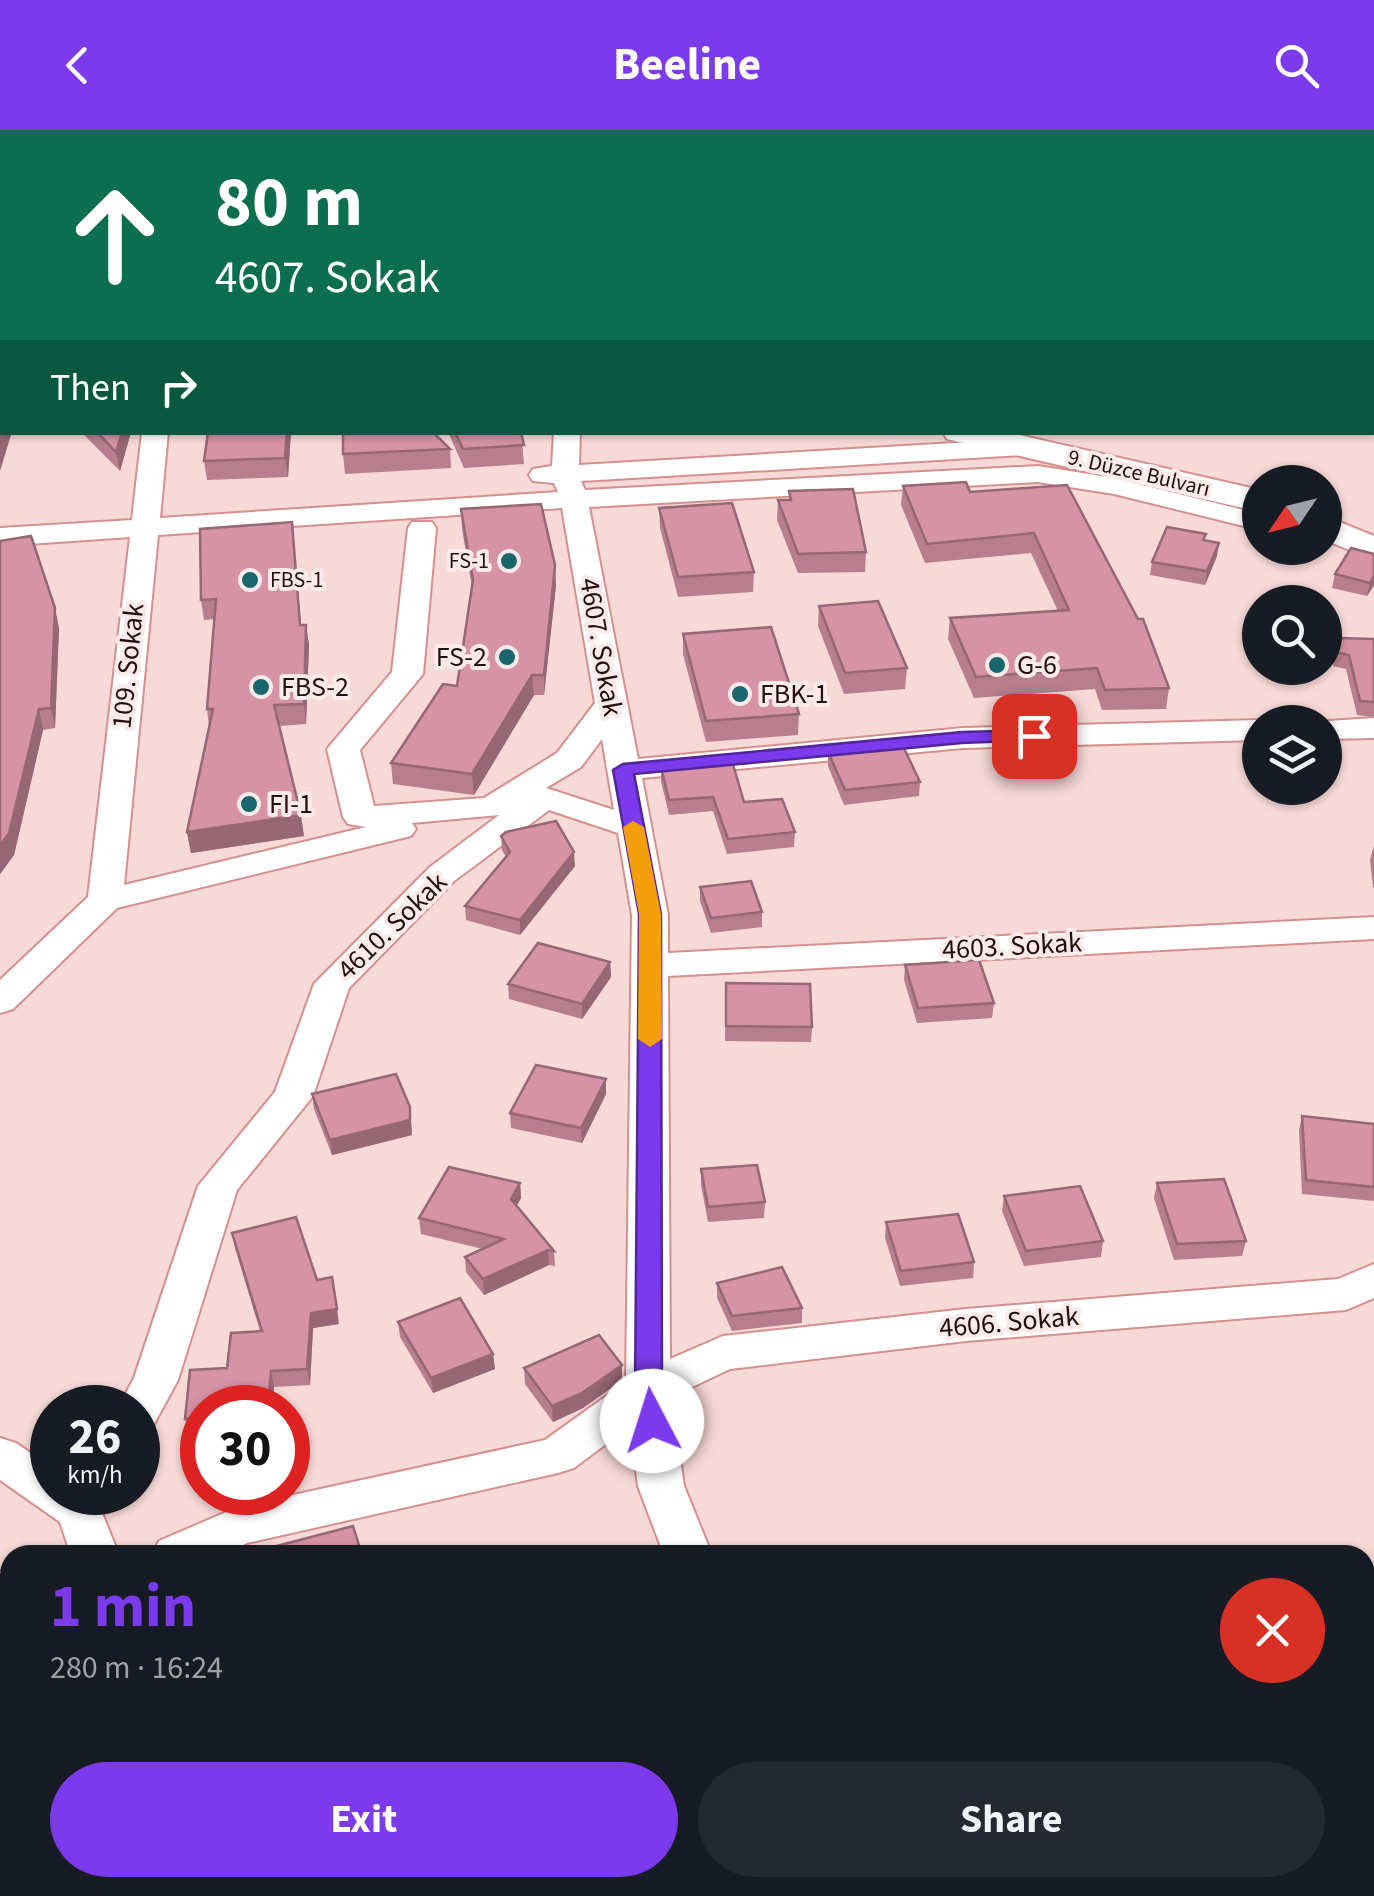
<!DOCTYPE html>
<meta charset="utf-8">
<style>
:root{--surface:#171b24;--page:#242831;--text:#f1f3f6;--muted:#9ea1a6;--accent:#7c3aed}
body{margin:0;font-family:"Source Sans 3",sans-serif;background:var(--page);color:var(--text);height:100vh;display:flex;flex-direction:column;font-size:38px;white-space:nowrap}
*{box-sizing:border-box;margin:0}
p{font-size:32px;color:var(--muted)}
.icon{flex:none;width:55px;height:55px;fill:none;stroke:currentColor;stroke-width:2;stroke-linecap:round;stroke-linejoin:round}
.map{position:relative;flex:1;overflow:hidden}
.sheet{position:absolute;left:0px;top:1415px;width:1375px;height:352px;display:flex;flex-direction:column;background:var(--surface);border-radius:30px 30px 0 0;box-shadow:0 2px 8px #0004}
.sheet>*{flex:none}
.banner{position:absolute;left:0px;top:0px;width:1375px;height:305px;box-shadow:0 2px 8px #0004;background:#0b6e4f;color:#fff;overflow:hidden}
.needle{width:65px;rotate:235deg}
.fabs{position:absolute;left:1242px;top:335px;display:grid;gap:20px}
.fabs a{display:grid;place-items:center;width:100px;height:100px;border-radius:50%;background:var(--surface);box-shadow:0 2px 8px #0004;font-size:50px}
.speed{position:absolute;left:30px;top:1255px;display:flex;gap:20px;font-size:50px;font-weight:700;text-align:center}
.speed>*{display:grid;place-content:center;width:130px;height:130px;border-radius:50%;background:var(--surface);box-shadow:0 2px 8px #0004;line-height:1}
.speed small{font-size:25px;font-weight:400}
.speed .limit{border:15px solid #d22;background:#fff;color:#111}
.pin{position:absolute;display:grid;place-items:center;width:85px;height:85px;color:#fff;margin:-42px;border-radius:20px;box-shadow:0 5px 15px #0006}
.me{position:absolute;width:110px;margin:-55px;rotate:355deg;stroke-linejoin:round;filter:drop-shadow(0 0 8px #0008)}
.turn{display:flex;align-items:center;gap:35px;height:210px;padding:0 50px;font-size:45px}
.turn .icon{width:130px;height:130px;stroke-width:2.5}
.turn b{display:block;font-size:70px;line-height:85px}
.then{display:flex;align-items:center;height:95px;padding:0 50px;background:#0003;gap:20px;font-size:38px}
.round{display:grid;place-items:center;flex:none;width:105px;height:105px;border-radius:52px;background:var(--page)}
.summary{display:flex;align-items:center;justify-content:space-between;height:170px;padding:0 50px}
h1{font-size:60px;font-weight:700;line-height:75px;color:var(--accent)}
.primary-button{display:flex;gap:20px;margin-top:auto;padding:20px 50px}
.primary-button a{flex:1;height:115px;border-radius:60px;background:var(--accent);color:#fff;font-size:40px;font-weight:700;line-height:115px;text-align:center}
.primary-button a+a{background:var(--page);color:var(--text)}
header{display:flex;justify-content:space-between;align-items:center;height:130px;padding:0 50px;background:var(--accent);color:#fff;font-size:45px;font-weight:700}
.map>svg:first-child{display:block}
</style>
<header><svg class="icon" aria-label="back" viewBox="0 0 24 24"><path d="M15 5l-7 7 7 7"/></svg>Beeline<svg class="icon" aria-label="search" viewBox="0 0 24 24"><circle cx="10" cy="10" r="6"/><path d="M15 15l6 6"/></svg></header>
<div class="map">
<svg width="1374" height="1766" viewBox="0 0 1374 1766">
<rect width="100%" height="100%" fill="#f7d9d7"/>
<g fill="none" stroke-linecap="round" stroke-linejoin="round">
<defs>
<g id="minor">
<path d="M142,302h26l-8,86 398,-26 -4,-9 -21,-2 -4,-6 4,-6 19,-3 2,-34h26l-1,33 445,-26 13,8 -13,8 -443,26 4,9 453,-24 76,12 146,36v16l-146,-36 -76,-12 -449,25 49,252 325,-31 297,-8 9,2h-9v18l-297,8 -321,30 26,137v38l706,-36v22l-706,37 2,383 53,-23 243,-27 372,-30 36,-15v34l-28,12 -380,31 -236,28 -59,28 13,89 28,69h-48l-26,-69 -8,-60 -56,42 -16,5 -311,70 -25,12h-70l7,-14 79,-34 307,-67 81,-58 6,-467 -14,-82 -69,-23 -95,71 -105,107 -36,108 -76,94 -59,190 -24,44 -16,5v-21h-20l16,-30 64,-192 77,-94 39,-108 116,-117 69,-52 -87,8 4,6 -5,7 -294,72 -104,101 -13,4v-33l88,-83 42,-360 -130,9v-18l132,-8zM562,378l33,195 -38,50 -73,45 -110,8 -14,-56 63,-76 13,-146 -4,-6h-20l-4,6 -16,144 -65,77 16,68 5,7 18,3 -242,58 34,-350zM602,609l12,71 -68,-22 35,-21z"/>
<polygon points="1374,588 1374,608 1325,609 1325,592 1313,592"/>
<polygon points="0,1308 16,1313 52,1338 52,1362 88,1362 96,1368 119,1425 71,1425 60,1392 0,1350"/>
<rect x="0" y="1441" width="10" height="40"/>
<polygon points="88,1758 142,1758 143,1766 89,1766"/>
<polygon points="802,1758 856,1758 860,1766 806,1766"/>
</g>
<g id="major">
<rect x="0" y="95" width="2" height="18"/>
<polygon points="943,302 1006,302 1260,360 1260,382 947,309"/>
<polygon points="1325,386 1374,406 1374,430 1325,410"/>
</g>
</defs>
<use href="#minor" stroke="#d5908e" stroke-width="4"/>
<use href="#major" stroke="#d5908e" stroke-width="4"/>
<use href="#minor" fill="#fff" fill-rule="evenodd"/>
<use href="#major" fill="#fff" fill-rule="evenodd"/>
</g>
<g fill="#b87e8e">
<polygon points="0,160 2,161 2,235 0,233"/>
<polygon points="81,302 131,302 120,341"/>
<polygon points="291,302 288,347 207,350 204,331"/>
<polygon points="448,302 521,302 524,334 464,338"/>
<polygon points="450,319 451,338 345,344 343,324"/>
<polygon points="1067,355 1169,558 1166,579 1102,580 1095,559 974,568 948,509 950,488 1058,481 1031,423 925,433 901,375 903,356 970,362"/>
<polygon points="789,361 866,422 865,442 798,443 777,390 778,370 789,370"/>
<polygon points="659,378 754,442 753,462 678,467 660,398"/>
<polygon points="461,379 556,455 544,565 534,565 474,665 393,654 391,633 457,556 472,457 462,399"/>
<polygon points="1206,404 1205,410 1217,426 1205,455 1150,445 1152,432"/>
<polygon points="0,411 59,498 55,598 43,600 14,725 0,744"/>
<polygon points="294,412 301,495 306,495 309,515 306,594 280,596 304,706 191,723 187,702 209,597 207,579 215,489 204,490 201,470"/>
<polygon points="1374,424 1374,455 1367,466 1332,458 1335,444"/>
<polygon points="819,476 907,538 905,559 844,564 818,496"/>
<polygon points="683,504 799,584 798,605 706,612 683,524"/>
<polygon points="1338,508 1374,509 1374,587 1357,585 1346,539 1333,536"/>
<polygon points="828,622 920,652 919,666 844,675 828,636"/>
<polygon points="661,637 744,672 795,702 794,717 727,724 713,681 669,685 661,651"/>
<polygon points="501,706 575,736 520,805 466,790 465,776 506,727 502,720"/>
<polygon points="1374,715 1374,758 1373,757 1370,730"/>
<polygon points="700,757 762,782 762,797 711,803 700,771"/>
<polygon points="610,832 611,847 582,889 509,869 508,854"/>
<polygon points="905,835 994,873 992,888 917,893 904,850"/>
<polygon points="726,853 812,897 811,912 725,911"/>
<polygon points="312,964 410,977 412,1005 332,1025 314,979"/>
<polygon points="606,964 582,1013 511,998 510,983"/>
<polygon points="1302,986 1374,994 1374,1071 1302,1064 1299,1000"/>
<polygon points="701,1039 765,1072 764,1088 708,1092 701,1055"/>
<polygon points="520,1053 521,1068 516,1076 554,1121 555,1136 549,1135 484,1165 466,1142 465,1127 483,1119 421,1104 419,1088"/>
<polygon points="1157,1053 1246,1111 1242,1126 1174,1130 1154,1068"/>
<polygon points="1004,1066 1103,1111 1101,1127 1024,1136 1002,1081"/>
<polygon points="886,1092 974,1132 973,1148 900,1156 885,1108"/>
<polygon points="232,1103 317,1150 339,1194 313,1198 310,1255 274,1257 272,1278 202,1278 202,1303 188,1304 185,1289 260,1201 235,1118"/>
<polygon points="717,1153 802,1178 802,1193 732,1201 717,1168"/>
<polygon points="398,1192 493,1224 495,1239 433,1263 400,1207"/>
<polygon points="524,1238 622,1250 583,1278 553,1292 525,1254"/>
</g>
<g fill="#966774">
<polygon points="114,0 142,0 139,2 110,2"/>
<polygon points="368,0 388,0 385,2 365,2"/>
<polygon points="2,53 2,71 0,72 0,54"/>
<polygon points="2,302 11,302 11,305 0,341 0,310"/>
<polygon points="122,302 131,302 120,341 116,322"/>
<polygon points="287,302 291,302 288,347 285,328"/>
<polygon points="1219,413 1217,426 1205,455 1207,441"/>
<polygon points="555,435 556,455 544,565 544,545"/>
<polygon points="1374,446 1374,455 1367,466 1370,453"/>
<polygon points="55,478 59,498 55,598 51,578"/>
<polygon points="306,495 309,515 306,594 304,574"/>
<polygon points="532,545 534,565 474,665 472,644"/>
<polygon points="39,579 43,600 14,725 0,744 0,716"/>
<polygon points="301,685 304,706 191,723 187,702"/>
<polygon points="574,722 575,736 520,805 520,790"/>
<polygon points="610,832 611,847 582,889 582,874"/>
<polygon points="606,949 606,964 582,1013 581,998"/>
<polygon points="410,977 412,1005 332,1025 330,1010"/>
<polygon points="520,1053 521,1068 512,1085 511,1069"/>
<polygon points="548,1120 549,1135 484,1165 483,1149"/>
<polygon points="337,1179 339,1194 313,1198 310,1255 307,1239 311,1183"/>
<polygon points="493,1224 495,1239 433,1263 431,1248"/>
<polygon points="622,1235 622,1250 583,1278 553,1292 552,1276"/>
<polygon points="271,1241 274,1257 272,1278 268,1278"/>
</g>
<g fill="#d693a5" stroke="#966774" stroke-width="2.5">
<polygon points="0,0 114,0 110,2 2,2 2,53 0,54"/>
<polygon points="205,0 368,0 365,2 202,2"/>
<polygon points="0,160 2,161 2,220 0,218"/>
<polygon points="0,281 2,283 2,302 0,310"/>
<polygon points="97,302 122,302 116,322"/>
<polygon points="208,302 287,302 285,328 204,331"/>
<polygon points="343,302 433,302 450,319 343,324"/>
<polygon points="455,302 521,302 524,315 463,319"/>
<polygon points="966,352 970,362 1067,355 1138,489 1143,489 1169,558 1105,560 1097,538 976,547 950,488 1069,480 1034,403 927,414 903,356"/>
<polygon points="853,359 866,422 798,424 778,370 791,370 789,361"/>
<polygon points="732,373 754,442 678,447 659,378"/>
<polygon points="541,374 555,435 544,545 532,545 472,644 391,633 443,554 457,556 473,450 461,379"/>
<polygon points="292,392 300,495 306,495 304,574 274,575 301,685 187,702 213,579 207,579 216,469 201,470 200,399"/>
<polygon points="1167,397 1206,404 1203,410 1219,413 1207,441 1152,432"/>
<polygon points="31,406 55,478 51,578 39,579 9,703 0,716 0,411"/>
<polygon points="1351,418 1374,424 1374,446 1370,453 1335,444"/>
<polygon points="878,471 907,538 845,543 819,476"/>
<polygon points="771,497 799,584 706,591 683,504"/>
<polygon points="1338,508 1374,509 1374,572 1360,571 1349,525 1336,522"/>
<polygon points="902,614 920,652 845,660 828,622"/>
<polygon points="732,631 744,672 782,669 795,702 728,709 713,667 669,670 661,637"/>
<polygon points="556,691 574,722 520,790 465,776 510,722 501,706 506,702"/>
<polygon points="751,751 762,782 711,788 700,757"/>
<polygon points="538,813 610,832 582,874 508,854"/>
<polygon points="979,830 994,873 918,878 905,835"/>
<polygon points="726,853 810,854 812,897 726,896"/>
<polygon points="536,935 606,949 581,998 510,983"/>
<polygon points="396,944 410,977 410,990 330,1010 312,964"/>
<polygon points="1302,986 1374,994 1374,1057 1306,1050"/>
<polygon points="757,1035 765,1072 708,1077 701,1039"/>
<polygon points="449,1037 520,1053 511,1069 554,1121 548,1120 483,1149 465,1127 504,1109 419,1088"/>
<polygon points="1224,1049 1246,1111 1177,1114 1157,1053"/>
<polygon points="1080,1056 1103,1111 1026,1121 1004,1066"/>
<polygon points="958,1084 974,1132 901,1141 886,1092"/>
<polygon points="296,1087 317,1150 332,1147 337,1179 311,1183 307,1239 271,1241 268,1278 202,1278 202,1288 185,1289 190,1240 227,1238 231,1203 262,1201 232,1103"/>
<polygon points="782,1137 802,1178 732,1186 717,1153"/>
<polygon points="460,1168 493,1224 431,1248 398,1192"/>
<polygon points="599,1205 622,1235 582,1263 552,1276 524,1238"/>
<polygon points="353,1396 362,1425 279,1425 277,1416"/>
<polygon points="356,1758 362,1758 363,1766 319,1766"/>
<polygon points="543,1758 628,1758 631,1766 546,1766"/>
</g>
<polygon fill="#7c3aed" stroke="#51269a" stroke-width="2.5" points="1034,600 1041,602 1041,610 962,613 634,644 661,784 662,1259 666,1291 662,1299 652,1302 643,1299 635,1259 639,784 613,640 623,634 962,602"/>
<polygon fill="#f59e0b" points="633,691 644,697 661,784 662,909 650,917 638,909 639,784 623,697"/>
<g fill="#19676c" stroke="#faeae9" stroke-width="4">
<circle cx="509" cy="431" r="10"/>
<circle cx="250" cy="450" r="10"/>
<circle cx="507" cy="527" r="10"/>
<circle cx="997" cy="535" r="10"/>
<circle cx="261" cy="557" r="10"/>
<circle cx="740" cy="564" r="10"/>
<circle cx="249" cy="674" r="10"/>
</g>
<g text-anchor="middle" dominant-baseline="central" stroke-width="8" stroke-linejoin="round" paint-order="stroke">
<g font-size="22" fill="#270e0e" stroke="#faeae9">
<text transform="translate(1139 343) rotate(13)">9. Düzce Bulvarı</text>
</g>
<g font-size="22" fill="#270e0e" stroke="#faeae9" text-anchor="end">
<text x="489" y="431">FS-1</text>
<text x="270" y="450" text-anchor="start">FBS-1</text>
</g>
<g font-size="28" fill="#270e0e" stroke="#faeae9">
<text transform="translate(601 517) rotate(80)">4607. Sokak</text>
<text transform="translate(128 536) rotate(-84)">109. Sokak</text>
<text transform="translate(392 796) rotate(-44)">4610. Sokak</text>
<text transform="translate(1012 816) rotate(-3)">4603. Sokak</text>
<text transform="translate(1009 1192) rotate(-5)">4606. Sokak</text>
</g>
<g font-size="28" fill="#270e0e" stroke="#faeae9" text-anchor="start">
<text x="487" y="527" text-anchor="end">FS-2</text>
<text x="1017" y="535">G-6</text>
<text x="281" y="557">FBS-2</text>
<text x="760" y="564">FBK-1</text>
<text x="269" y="674">FI-1</text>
</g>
</g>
</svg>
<div class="fabs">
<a><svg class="needle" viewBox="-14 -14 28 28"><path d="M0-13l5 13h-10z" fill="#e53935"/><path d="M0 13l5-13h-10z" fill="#9ea1a6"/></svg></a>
<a><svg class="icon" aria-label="search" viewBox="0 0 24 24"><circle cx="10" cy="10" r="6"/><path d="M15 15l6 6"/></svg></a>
<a><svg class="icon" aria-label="layers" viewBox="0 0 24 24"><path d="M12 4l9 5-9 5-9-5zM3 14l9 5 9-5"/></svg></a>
</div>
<div class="speed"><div>26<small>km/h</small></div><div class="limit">30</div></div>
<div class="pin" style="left:1034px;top:606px;background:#d93025"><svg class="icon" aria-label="arrive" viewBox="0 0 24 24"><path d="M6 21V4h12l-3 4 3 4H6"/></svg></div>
<svg class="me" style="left:652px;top:1291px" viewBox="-20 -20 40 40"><circle r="19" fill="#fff"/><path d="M0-13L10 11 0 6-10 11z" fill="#7c3aed"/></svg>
<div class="banner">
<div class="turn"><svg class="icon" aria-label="ahead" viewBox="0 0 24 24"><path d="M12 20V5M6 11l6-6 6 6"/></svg><div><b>80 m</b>4607. Sokak</div></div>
<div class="then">Then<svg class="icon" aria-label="right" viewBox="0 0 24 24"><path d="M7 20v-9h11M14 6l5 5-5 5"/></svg></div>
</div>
<section class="sheet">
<div class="summary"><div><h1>1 min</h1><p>280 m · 16:24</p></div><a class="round" style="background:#d93025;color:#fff"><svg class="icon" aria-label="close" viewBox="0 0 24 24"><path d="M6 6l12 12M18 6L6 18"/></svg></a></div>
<div class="primary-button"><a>Exit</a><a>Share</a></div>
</section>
</div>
